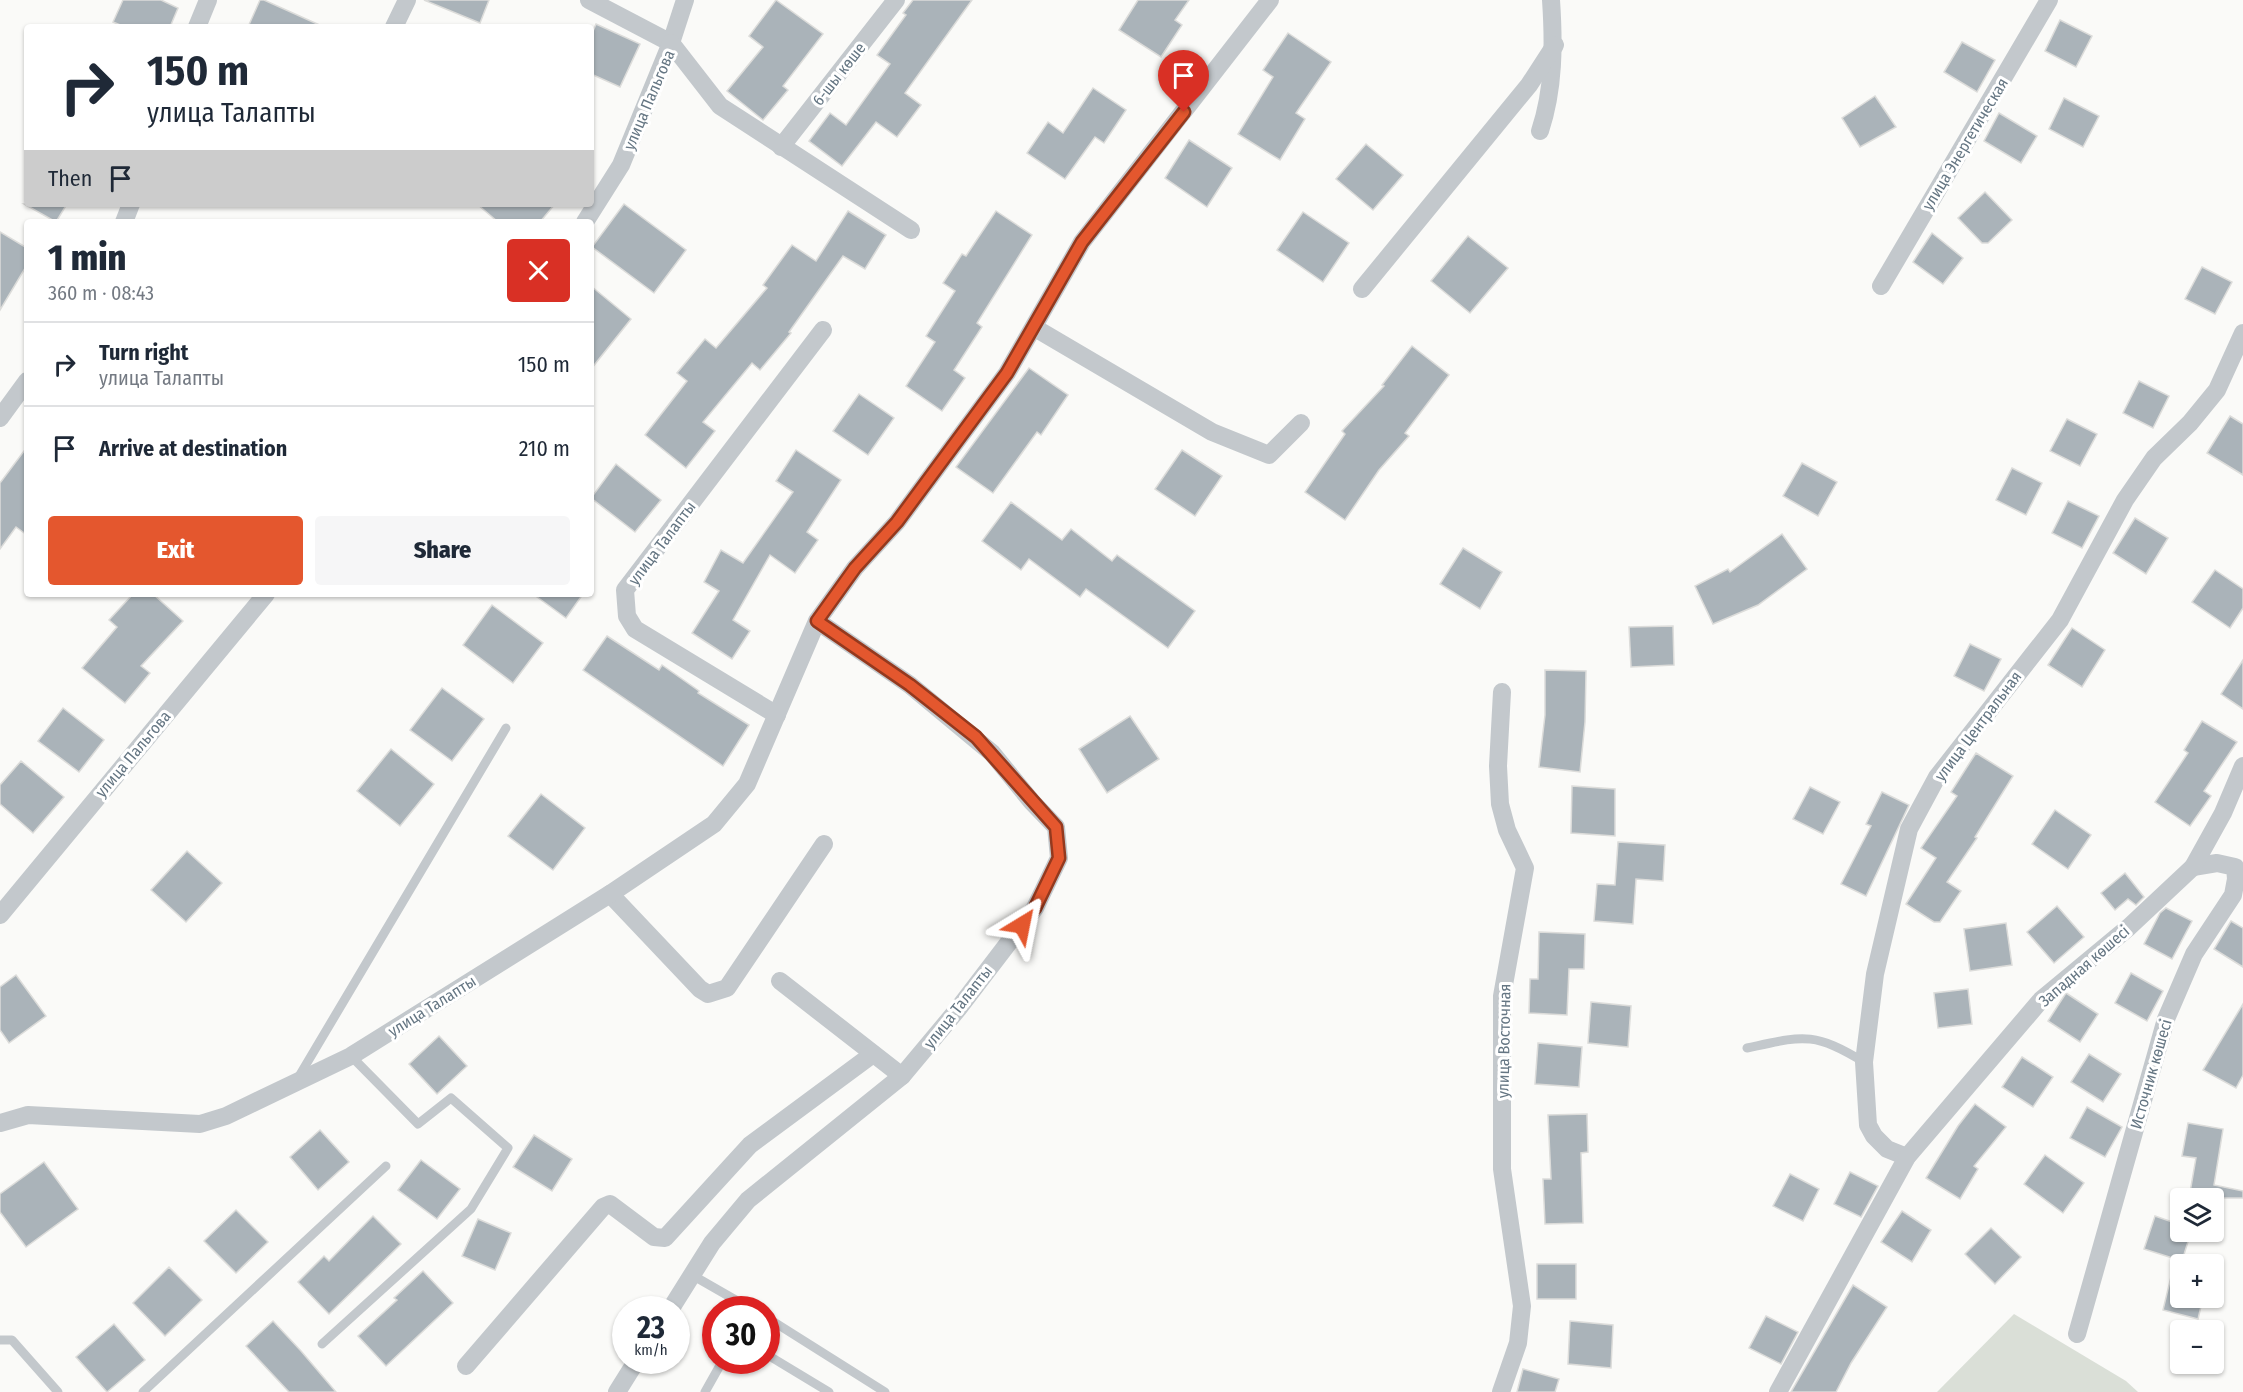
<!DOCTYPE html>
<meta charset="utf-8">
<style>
:root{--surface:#fff;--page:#f6f6f7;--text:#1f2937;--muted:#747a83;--line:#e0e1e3;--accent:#e4572e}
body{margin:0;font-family:"Fira Sans Condensed",sans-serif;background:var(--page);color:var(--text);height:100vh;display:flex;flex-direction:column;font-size:22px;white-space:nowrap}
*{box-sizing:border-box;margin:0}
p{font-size:20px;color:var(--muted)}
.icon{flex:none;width:33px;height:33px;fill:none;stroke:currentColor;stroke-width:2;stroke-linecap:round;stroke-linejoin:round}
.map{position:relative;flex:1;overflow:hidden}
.details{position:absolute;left:24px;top:219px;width:570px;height:378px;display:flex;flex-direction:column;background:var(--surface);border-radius:6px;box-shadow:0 2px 4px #0004}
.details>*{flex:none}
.hud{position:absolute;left:24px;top:24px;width:570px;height:183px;border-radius:6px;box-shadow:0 2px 4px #0004;background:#fff;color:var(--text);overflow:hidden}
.tools{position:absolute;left:2170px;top:1188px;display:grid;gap:12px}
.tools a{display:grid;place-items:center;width:54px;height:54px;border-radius:6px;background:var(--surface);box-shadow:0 2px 4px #0004;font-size:30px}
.speed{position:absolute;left:612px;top:1296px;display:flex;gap:12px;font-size:30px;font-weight:700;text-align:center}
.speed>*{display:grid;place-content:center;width:78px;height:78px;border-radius:50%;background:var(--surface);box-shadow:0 2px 4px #0004;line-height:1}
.speed small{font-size:15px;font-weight:400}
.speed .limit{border:9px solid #d22;background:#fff;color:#111}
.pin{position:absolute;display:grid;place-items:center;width:51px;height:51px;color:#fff;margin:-62px -26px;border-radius:50% 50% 50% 0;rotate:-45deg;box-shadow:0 0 6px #0007}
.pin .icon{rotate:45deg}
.me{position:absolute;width:66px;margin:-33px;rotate:35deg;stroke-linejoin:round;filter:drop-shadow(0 0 4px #0008)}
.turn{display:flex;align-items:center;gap:21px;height:126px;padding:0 24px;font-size:27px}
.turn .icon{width:78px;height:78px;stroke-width:2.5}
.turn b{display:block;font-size:42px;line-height:51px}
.then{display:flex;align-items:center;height:57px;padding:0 24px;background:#0003;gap:12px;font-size:22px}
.round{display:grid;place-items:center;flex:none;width:63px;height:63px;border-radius:6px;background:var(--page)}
.overview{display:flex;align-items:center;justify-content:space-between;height:102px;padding:0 24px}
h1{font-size:36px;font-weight:800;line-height:45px}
.action{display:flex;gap:12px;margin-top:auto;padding:12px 24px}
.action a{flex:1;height:69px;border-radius:6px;background:var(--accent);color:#fff;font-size:24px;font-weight:800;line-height:69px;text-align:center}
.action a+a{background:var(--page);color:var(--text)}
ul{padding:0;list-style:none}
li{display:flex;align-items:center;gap:18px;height:84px;padding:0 24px;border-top:2px solid var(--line)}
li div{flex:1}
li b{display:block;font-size:22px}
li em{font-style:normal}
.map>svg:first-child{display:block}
</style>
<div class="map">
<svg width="2243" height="1392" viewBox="0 0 2243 1392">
<rect width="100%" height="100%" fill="#fafaf8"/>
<polygon fill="#dadfd7" points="2014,1314 2126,1381 2138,1392 1937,1392"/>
<g fill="#aab3b9" stroke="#dcdcda" stroke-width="1.5">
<polygon points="123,0 161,0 178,8 170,27 125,27 113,22"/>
<polygon points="260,0 264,0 324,27 248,27"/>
<polygon points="424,0 489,0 480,23"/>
<polygon points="776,0 823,34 783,86 788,90 763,120 727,91 763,47 749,36"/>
<polygon points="913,0 972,0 905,93 921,105 897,137 876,122 842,166 809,141 830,113 846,125 890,64 877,55 906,15 903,13"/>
<polygon points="1138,0 1189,0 1175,20 1182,25 1161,57 1119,30"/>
<polygon points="2060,20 2092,36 2076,67 2045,51"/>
<polygon points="596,24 640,44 620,87 591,74 591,36"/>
<polygon points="1288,33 1331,62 1296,113 1305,119 1280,160 1238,134 1273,77 1263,70"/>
<polygon points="1962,42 1995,60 1977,92 1944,72"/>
<polygon points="1093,88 1126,110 1104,143 1095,137 1065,179 1027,153 1048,122 1063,133"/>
<polygon points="1875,96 1896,127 1860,147 1842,118"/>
<polygon points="2064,98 2099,116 2083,147 2049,129"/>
<polygon points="1999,113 2037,136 2021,163 1984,141"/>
<polygon points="1189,140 1232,168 1207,207 1165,178"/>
<polygon points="1366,144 1403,175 1373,210 1336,179"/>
<polygon points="1985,192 2012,220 1988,243 1982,243 1958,218"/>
<polygon points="24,204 67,204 56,222"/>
<polygon points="477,204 555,204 540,222 498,222"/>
<polygon points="624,204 686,250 654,293 592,247"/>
<polygon points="848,211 886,235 865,269 843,256 789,332 791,333 760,370 752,363 703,422 715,431 686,468 645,435 687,381 677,373 705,339 716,348 767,288 763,285 792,245 816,261"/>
<polygon points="996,211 1032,235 977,323 982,327 954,370 965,378 942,411 906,386 935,342 926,336 955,291 943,283 962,254 966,256"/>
<polygon points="1303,212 1349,243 1323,282 1277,250"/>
<polygon points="0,232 27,248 27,265 0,310"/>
<polygon points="1932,233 1963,258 1943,284 1913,262"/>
<polygon points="1468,236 1508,268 1470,313 1431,281"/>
<polygon points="2202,267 2232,282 2215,314 2185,299"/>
<polygon points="591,286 631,319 591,369"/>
<polygon points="1412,346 1449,375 1405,433 1409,436 1379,470 1345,520 1305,492 1345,434 1342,431 1384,386 1382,385"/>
<polygon points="1029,368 1068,395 1041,435 1037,432 993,493 956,467"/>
<polygon points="2139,381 2169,396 2153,428 2123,413"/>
<polygon points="859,394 894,418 868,455 833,431"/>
<polygon points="2230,416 2243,424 2243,475 2207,453"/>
<polygon points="2067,419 2097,434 2080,466 2050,451"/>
<polygon points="27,447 27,535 16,527 0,549 0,483"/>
<polygon points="796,450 841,480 807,532 818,540 795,573 770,555 733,620 750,631 732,659 692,633 719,591 704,582 721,550 743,563 793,492 776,481"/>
<polygon points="1182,450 1222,476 1195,516 1155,489"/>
<polygon points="1802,463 1837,482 1818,516 1783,496"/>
<polygon points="616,464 661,500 635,532 591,498"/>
<polygon points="2012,468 2042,483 2026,515 1996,500"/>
<polygon points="2068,501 2099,516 2082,548 2052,533"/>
<polygon points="1011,502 1062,540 1071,529 1112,561 1117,555 1195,611 1168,648 1086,589 1080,597 1029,559 1021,570 982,541"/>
<polygon points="2135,518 2168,538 2146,574 2113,553"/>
<polygon points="1782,534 1807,569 1758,605 1713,624 1695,586 1728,569 1730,572"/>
<polygon points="1463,548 1502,572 1480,609 1440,584"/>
<polygon points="2215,570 2243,589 2243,608 2230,628 2192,602"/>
<polygon points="133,594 153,594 183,621 141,666 150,673 125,703 82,668 117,627 109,620"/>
<polygon points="533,594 583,594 566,618"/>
<polygon points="492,605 543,643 513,683 463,645"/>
<polygon points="1673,626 1674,665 1631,667 1629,627"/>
<polygon points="2072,628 2105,650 2082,687 2048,665"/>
<polygon points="607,636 659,670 662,665 699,691 698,693 749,725 723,766 583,670"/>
<polygon points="1970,644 2001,659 1984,691 1954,676"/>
<polygon points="2243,660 2243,709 2221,694"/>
<polygon points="1545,670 1586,671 1585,722 1580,772 1539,767 1545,715"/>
<polygon points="442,688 484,719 452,761 410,730"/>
<polygon points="63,708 104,740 79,772 38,741"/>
<polygon points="1130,716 1159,759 1107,793 1079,749"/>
<polygon points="2202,721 2237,742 2204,791 2211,796 2190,826 2155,802 2188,753 2184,750"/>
<polygon points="391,749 434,784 400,826 357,791"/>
<polygon points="1976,753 2013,776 1975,837 1977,838 1947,882 1961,891 1940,922 1934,922 1906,904 1936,858 1921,848 1957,796 1951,792"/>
<polygon points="21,761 64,797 33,833 0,804 0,785"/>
<polygon points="1572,786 1615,789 1615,836 1571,833"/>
<polygon points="1810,787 1840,802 1823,834 1793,819"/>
<polygon points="1882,792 1909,805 1866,896 1841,884 1871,826 1866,824"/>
<polygon points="541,794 585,828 553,870 508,836"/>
<polygon points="2055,810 2091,835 2068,869 2032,844"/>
<polygon points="1618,842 1665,845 1663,881 1636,879 1633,924 1594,921 1597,884 1615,885"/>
<polygon points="187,851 222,883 186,922 151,890"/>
<polygon points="2125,873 2144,897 2136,905 2128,899 2115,910 2101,893"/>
<polygon points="2057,906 2084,937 2054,963 2027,932"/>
<polygon points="2166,908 2192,921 2172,959 2144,944 2160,913"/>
<polygon points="2231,921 2243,928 2243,967 2214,949"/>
<polygon points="2006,923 2012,965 1970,971 1964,929"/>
<polygon points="1539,932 1585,934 1584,969 1569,969 1567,1015 1529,1013 1530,979 1538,979"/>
<polygon points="2131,973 2163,991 2147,1021 2115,1003"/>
<polygon points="16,975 46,1016 9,1043 0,1030 0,987"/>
<polygon points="1968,989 1972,1024 1938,1028 1934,993"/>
<polygon points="2066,993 2098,1014 2080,1042 2048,1021"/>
<polygon points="1591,1002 1631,1006 1628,1047 1588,1043"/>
<polygon points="2243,1004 2243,1075 2236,1088 2203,1070"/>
<polygon points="439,1036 467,1066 437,1094 409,1064"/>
<polygon points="1538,1043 1582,1047 1579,1087 1535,1084"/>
<polygon points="2089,1054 2121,1074 2103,1102 2071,1082"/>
<polygon points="2022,1057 2053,1077 2033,1107 2002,1087"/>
<polygon points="1975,1104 2006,1127 1974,1166 1978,1169 1960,1199 1926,1178 1958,1126"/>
<polygon points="2087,1107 2122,1127 2105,1157 2070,1138"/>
<polygon points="1587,1114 1588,1152 1581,1153 1583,1223 1545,1224 1543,1179 1551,1179 1548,1115"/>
<polygon points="2188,1123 2223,1129 2214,1185 2243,1191 2243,1198 2189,1198 2196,1158 2182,1156"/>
<polygon points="320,1130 349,1162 318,1190 290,1157"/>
<polygon points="534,1135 572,1159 552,1191 513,1167"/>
<polygon points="2045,1155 2084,1183 2063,1213 2024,1184"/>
<polygon points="421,1160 460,1189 437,1219 398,1190"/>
<polygon points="44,1162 78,1209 26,1247 0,1212 0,1194"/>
<polygon points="1850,1172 1878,1186 1861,1217 1834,1204"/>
<polygon points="1790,1174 1819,1189 1803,1221 1773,1206"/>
<polygon points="236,1210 268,1242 236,1273 204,1241"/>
<polygon points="1902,1211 1931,1230 1912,1262 1881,1242"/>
<polygon points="373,1216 401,1244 329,1314 298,1282 324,1256 329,1261"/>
<polygon points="2155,1216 2181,1225 2181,1232 2191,1232 2182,1261 2144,1249"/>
<polygon points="478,1219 511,1233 495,1270 462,1256"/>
<polygon points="1991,1228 2021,1257 1995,1284 1965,1254"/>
<polygon points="2175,1260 2181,1261 2181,1298 2203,1298 2198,1319 2163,1310"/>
<rect x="1537" y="1264" width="39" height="35"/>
<polygon points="169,1267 202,1300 165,1336 133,1303"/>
<polygon points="423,1271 453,1303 386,1366 358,1336 397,1300 394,1298"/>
<polygon points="1853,1285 1887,1307 1851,1363 1836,1392 1791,1392"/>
<polygon points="1766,1316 1798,1332 1781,1364 1749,1348"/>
<polygon points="273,1321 301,1351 336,1392 289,1392 246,1346"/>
<polygon points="1570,1321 1613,1325 1611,1368 1568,1364"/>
<polygon points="114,1324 145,1360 107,1392 76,1357"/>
<polygon points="1523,1369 1559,1379 1555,1392 1517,1392"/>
</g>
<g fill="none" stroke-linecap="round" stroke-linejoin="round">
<g stroke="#c3c8cc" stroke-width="9">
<path d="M1747,1048c56,-12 66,-17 117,14"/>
<polyline points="298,1078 506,728"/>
<polyline points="692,1275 753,1310"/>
<polyline points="766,1317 885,1392"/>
<polyline points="0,1340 12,1340 58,1392"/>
<polyline points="322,1344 471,1209 508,1148 451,1098 418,1124 351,1056"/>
<polyline points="766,1354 829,1392"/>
<polyline points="143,1392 386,1166"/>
<polyline points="705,1392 723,1360"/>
</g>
<g stroke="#c3c8cc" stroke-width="18">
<polyline points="589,0 671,43 685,0"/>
<polyline points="197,27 208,0"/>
<polyline points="394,27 407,0"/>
<path d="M1540,131c14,-42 14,-87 11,-131"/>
<polyline points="781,147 896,0"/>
<polyline points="124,222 131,204"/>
<polyline points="585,222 621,165 671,43 720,106 911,230"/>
<polyline points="1881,286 2049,0"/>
<polyline points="1362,289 1529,85 1555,45"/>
<polyline points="1035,328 1212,432 1269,455 1301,423"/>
<polyline points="0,418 27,381"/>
<polyline points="777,715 635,629 627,616 625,590 823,330"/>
<polyline points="610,894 700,989 708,994 727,988 824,844"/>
<polyline points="0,915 266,594"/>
<polyline points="780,981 902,1076"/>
<polyline points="0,1123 28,1115 200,1124 226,1116 351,1056 610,894 714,824 747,784 817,621 855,568 897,522 1007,373 1082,242 1270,0"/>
<polyline points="1907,1157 1887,1149 1874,1136 1868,1125 1864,1062 1875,974 1909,829 1937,777 2060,620 2125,500 2154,458 2190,423 2217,390 2243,333"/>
<polyline points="670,1310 712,1243 748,1200 902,1076 958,1009 1035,908 1059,858 1056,827 1032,802 992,753 910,685 817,621"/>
<polyline points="2077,1334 2166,1019 2194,954 2233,895 2236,879 2235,867 2217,863 2193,867"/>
<polyline points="466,1366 603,1207 610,1204 654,1237 665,1238 750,1145 873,1054"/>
<polyline points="617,1392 637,1360"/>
<polyline points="1501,1392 1518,1343 1522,1306 1502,1169 1502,996 1525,868 1507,830 1500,804 1498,766 1502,692"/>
<polyline points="1778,1392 1907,1157 2041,1000 2129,927 2193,867 2223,813 2243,766"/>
</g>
</g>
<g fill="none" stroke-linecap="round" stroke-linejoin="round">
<defs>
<polyline id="route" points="1022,925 1035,908 1059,858 1056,827 976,737 910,685 817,621 855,568 897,522 1007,373 1082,242 1184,112"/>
</defs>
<use href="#route" stroke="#94391e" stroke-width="15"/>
<use href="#route" stroke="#e4572e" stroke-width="10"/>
</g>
<g text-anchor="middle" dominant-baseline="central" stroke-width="6" stroke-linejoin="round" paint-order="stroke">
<g font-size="16" fill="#657683" stroke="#fff">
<text transform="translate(839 74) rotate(-52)">6-шы көше</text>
<text transform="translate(649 100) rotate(-67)">улица Пальгова</text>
<text transform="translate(1965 144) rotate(-59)">улица Энергетическая</text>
<text transform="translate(662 543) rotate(-53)">улица Талапты</text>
<text transform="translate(1978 726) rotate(-53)">улица Центральная</text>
<text transform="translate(133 754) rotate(-50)">улица Пальгова</text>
<text transform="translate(2084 966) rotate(-41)">Западная көшесі</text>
<text transform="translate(432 1006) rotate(-32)">улица Талапты</text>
<text transform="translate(958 1007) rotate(-52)">улица Талапты</text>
<text transform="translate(1504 1041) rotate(-89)">улица Восточная</text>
<text transform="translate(2151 1074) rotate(-74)">Источник көшесі</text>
</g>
</g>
</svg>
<div class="tools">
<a><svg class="icon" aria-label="layers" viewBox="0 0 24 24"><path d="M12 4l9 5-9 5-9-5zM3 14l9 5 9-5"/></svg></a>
<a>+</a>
<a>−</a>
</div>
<div class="speed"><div>23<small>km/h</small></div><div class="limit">30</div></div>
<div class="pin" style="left:1184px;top:112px;background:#d93025"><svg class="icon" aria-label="arrive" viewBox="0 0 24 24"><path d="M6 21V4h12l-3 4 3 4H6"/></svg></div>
<svg class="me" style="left:1022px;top:925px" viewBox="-20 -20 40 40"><path d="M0-17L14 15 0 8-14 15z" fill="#e4572e" stroke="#fff" stroke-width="4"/></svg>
<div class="hud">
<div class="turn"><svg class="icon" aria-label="right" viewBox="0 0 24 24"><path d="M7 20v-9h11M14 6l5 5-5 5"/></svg><div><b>150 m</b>улица Талапты</div></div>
<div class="then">Then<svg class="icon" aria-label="arrive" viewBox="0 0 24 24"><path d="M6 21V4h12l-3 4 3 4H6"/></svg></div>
</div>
<section class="details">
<div class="overview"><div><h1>1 min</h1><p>360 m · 08:43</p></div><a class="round" style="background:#d93025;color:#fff"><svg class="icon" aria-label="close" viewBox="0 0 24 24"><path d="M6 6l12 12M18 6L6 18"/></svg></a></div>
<ul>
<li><svg class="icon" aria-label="right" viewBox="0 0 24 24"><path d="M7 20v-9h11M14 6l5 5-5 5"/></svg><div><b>Turn right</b><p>улица Талапты</p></div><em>150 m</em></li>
<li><svg class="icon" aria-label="arrive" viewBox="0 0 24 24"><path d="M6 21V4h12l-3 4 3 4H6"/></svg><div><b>Arrive at destination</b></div><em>210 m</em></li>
</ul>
<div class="action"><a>Exit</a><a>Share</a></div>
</section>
</div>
